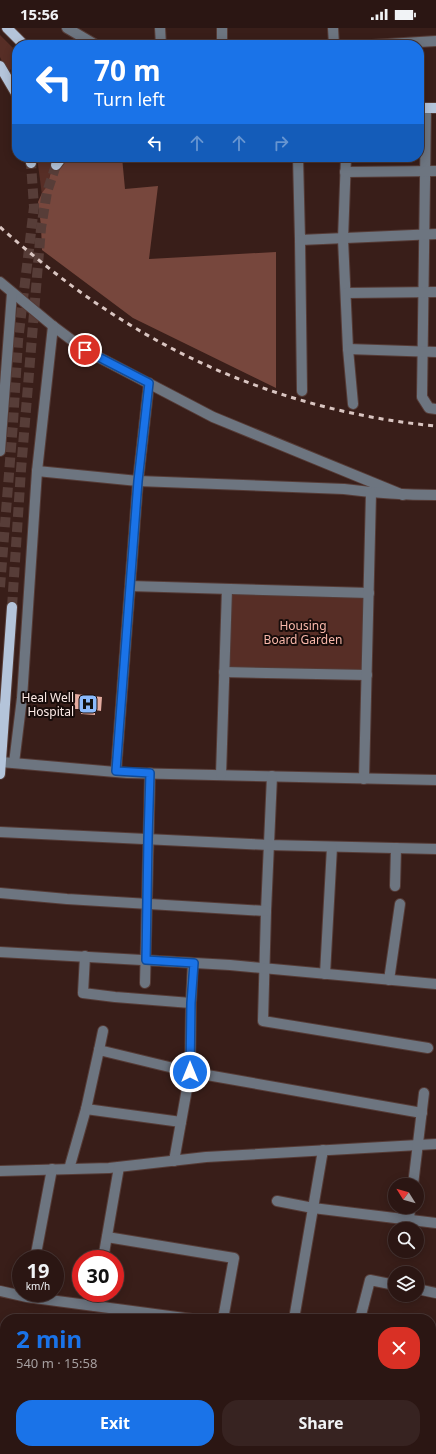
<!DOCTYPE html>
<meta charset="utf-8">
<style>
:root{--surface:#2b1613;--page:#372321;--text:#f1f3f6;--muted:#a69fa0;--line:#473533;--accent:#1a73e8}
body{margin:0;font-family:"Noto Sans",sans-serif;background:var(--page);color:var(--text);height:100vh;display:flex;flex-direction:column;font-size:15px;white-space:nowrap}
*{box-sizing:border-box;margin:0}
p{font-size:13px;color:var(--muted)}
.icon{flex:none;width:22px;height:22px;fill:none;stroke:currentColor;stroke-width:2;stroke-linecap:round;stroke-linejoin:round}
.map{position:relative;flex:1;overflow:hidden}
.details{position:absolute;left:0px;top:1286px;width:436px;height:140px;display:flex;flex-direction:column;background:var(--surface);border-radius:16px 16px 0 0;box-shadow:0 2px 10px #0003,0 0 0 1px var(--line)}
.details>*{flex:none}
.top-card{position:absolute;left:12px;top:12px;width:412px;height:122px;border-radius:16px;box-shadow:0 2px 10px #0003,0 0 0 1px var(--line);background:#1a73e8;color:#fff;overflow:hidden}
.needle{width:26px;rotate:307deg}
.fabs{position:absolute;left:388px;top:1150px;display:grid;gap:8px}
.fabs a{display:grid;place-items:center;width:36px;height:36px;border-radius:50%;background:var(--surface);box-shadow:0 2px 10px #0003,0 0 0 1px var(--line);font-size:20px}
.speed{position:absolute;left:12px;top:1222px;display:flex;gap:8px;font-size:20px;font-weight:700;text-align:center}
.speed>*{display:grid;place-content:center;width:52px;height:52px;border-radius:50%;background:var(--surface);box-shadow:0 2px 10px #0003,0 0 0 1px var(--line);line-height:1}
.speed small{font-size:10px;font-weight:400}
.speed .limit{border:6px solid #d22;background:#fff;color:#111}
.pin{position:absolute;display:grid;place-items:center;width:34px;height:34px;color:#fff;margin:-17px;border:2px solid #fff;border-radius:50%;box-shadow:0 1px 4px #0007}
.me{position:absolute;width:44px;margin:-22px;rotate:0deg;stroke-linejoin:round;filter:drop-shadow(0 0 3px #0008)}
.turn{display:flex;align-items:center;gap:14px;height:84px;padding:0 16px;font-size:18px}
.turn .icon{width:52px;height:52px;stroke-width:2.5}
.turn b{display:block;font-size:28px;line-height:34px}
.lanes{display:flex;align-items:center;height:38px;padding:0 16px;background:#0003;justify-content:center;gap:20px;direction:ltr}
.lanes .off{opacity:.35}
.round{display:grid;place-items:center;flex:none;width:42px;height:42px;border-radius:16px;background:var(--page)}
.head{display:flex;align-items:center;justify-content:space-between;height:68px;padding:0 16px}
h1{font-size:24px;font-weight:700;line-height:30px;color:var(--accent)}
.primary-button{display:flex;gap:8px;margin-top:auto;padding:8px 16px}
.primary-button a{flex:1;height:46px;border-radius:16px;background:var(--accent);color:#fff;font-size:16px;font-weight:700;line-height:46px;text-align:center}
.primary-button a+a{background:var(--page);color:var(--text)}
.status{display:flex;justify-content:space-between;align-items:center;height:28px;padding:0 20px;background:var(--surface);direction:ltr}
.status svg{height:11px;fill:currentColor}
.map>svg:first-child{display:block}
</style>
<div class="status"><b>15:56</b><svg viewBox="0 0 49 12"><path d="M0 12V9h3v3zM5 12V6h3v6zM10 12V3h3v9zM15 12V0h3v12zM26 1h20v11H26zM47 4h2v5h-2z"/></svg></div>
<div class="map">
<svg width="436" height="1426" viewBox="0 0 436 1426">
<rect width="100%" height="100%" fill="#391e19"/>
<g fill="#572e26">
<polygon points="0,7 17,24 17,33 8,45 0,29"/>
<path d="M37,129h22c-9,12 -10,26 -17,38z"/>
<polygon points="227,561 369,565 367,647 224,644"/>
</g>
<polygon fill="#77473d" points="57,129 122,129 125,161 158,158 149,231 276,224 276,360 133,290 42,222 41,198 38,174 42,165 47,158 53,137"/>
<polygon fill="#e4aca0" points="75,666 102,669 101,683 95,682 95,687 81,686 82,681 74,681"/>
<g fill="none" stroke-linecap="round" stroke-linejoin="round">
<g stroke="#573d38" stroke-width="10" stroke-dasharray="10 5" stroke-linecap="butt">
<polyline points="0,559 13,395 18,313 34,179 31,135"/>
<polyline points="12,579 21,442 41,200 47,164 56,137"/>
</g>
<defs>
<g id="minor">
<polyline points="67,0 96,17"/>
<polyline points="160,0 161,17"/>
<polyline points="222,0 222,17"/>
<polyline points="333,0 334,17"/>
<polyline points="372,17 436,13"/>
<polyline points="426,80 422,369 429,380 436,381"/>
<polyline points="298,129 300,212 436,206"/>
<polyline points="346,129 343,211 348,321 353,376"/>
<polyline points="345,144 436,143"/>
<polyline points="300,212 302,363"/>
<polyline points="0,254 53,298 85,322 213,389 403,467"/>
<polyline points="346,265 436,264"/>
<polyline points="348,321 436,324"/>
<polyline points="0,423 12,265"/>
<path d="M37,443l101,10 206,8c31,4 61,6 92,6"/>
<polyline points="130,558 369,565"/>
<polyline points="224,644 367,647"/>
<polyline points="1,734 127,745 436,752"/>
<polyline points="14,735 22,670 37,443 53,298"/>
<polyline points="116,743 138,453 149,355"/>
<polyline points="221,747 227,561"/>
<polyline points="272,748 266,883 263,993 428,1020"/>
<polyline points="364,751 371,465"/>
<polyline points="0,804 269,817 436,821"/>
<polyline points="395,858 396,820"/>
<polyline points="0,865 67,871 266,883"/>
<polyline points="0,924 230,937 436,956"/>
<polyline points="85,928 83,965 115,969 191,975"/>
<polyline points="325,946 332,819"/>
<polyline points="389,952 400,876"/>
<polyline points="145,955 150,745"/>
<polyline points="99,1022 103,1003"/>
<polyline points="86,1081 181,1094"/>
<polyline points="174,1133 190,1044 191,975 193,935"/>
<polyline points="69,1141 86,1081 99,1022 190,1044 422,1085"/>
<polyline points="0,1143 109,1140 206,1129 436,1116"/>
<polyline points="413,1157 424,1065"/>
<polyline points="277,1173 313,1180 436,1195"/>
<polyline points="409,1192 410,1179"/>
<polyline points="107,1209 234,1230 223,1291"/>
<polyline points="35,1231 52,1141"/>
<polyline points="103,1231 119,1139"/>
<polyline points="417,1261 436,1265"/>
<polyline points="0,1263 27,1269 192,1291"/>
<polyline points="95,1278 98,1265"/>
<polyline points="294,1291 323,1122"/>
<polyline points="360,1291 370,1252 395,1257"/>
<polyline points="431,1327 436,1328"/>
<polyline points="431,1400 436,1401"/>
<polyline points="269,1421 290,1426"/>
<polyline points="259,1426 260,1421"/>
<polyline points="434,1426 436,1419"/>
</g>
<g id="major">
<polyline points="7,0 24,17"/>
<polyline points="0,38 17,67"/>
<polyline points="419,80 436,80"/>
<polyline points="30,129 31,135"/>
<polyline points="56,137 62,129"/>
<polyline points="0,746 12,579"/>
</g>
</defs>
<use href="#minor" stroke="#553b36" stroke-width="12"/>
<use href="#major" stroke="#553b36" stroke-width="12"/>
<use href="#minor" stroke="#6d7580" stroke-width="10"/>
<use href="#major" stroke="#b4c4da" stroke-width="10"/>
<path stroke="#d9c5c1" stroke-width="3" stroke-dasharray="5 5" stroke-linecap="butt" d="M0,199c33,29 68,58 105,82 99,66 213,106 331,117"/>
</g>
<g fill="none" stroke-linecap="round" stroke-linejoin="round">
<defs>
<polyline id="route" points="85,322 149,355 138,453 116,743 150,745 148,811 146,932 194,935 191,975 190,1044"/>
</defs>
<use href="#route" stroke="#114b97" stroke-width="10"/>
<use href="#route" stroke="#1a73e8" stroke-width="7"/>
</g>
<defs>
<symbol id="hospital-square" viewBox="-11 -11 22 22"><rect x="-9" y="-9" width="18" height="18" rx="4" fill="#8bbafc" stroke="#180c0a"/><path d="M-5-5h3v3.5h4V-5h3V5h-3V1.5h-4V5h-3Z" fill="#111"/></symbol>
</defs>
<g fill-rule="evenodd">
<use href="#hospital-square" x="77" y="665" width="22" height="22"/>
</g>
<g text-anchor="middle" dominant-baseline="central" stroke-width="4" stroke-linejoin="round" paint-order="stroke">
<g font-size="12" fill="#f9b8aa" stroke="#180c0a">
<text x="303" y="597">Housing<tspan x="303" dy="14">Board Garden</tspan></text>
</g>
<g font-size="12" fill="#feebe7" stroke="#180c0a" text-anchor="end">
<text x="74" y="669">Heal Well<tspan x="74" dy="14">Hospital</tspan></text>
</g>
</g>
</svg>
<div class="fabs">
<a><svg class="needle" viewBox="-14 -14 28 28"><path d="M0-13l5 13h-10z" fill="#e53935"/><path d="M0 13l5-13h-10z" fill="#a69fa0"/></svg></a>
<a><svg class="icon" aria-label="search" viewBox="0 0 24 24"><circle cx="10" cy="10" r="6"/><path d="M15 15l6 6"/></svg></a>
<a><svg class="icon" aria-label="layers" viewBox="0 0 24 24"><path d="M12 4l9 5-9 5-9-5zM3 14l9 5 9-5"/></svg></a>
</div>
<div class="speed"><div>19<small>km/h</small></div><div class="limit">30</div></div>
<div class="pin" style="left:85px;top:322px;background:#d93025"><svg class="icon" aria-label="arrive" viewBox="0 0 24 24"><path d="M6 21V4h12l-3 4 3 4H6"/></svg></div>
<svg class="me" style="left:190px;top:1044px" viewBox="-20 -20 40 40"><circle r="17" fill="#1a73e8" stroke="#fff" stroke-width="3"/><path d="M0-11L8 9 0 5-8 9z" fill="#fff"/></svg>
<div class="top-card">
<div class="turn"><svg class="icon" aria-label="left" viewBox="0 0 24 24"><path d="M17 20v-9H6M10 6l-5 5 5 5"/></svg><div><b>70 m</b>Turn left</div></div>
<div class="lanes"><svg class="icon" aria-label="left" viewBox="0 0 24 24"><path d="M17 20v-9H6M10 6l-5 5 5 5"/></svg><svg class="icon off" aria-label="ahead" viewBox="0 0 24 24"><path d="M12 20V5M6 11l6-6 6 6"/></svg><svg class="icon off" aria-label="ahead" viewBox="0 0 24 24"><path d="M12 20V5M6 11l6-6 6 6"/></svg><svg class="icon off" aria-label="right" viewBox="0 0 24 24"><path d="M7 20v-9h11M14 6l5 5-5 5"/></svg></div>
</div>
<section class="details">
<div class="head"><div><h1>2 min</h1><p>540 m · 15:58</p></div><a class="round" style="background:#d93025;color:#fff"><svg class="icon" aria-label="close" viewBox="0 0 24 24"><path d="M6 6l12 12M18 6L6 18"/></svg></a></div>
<div class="primary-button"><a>Exit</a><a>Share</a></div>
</section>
</div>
